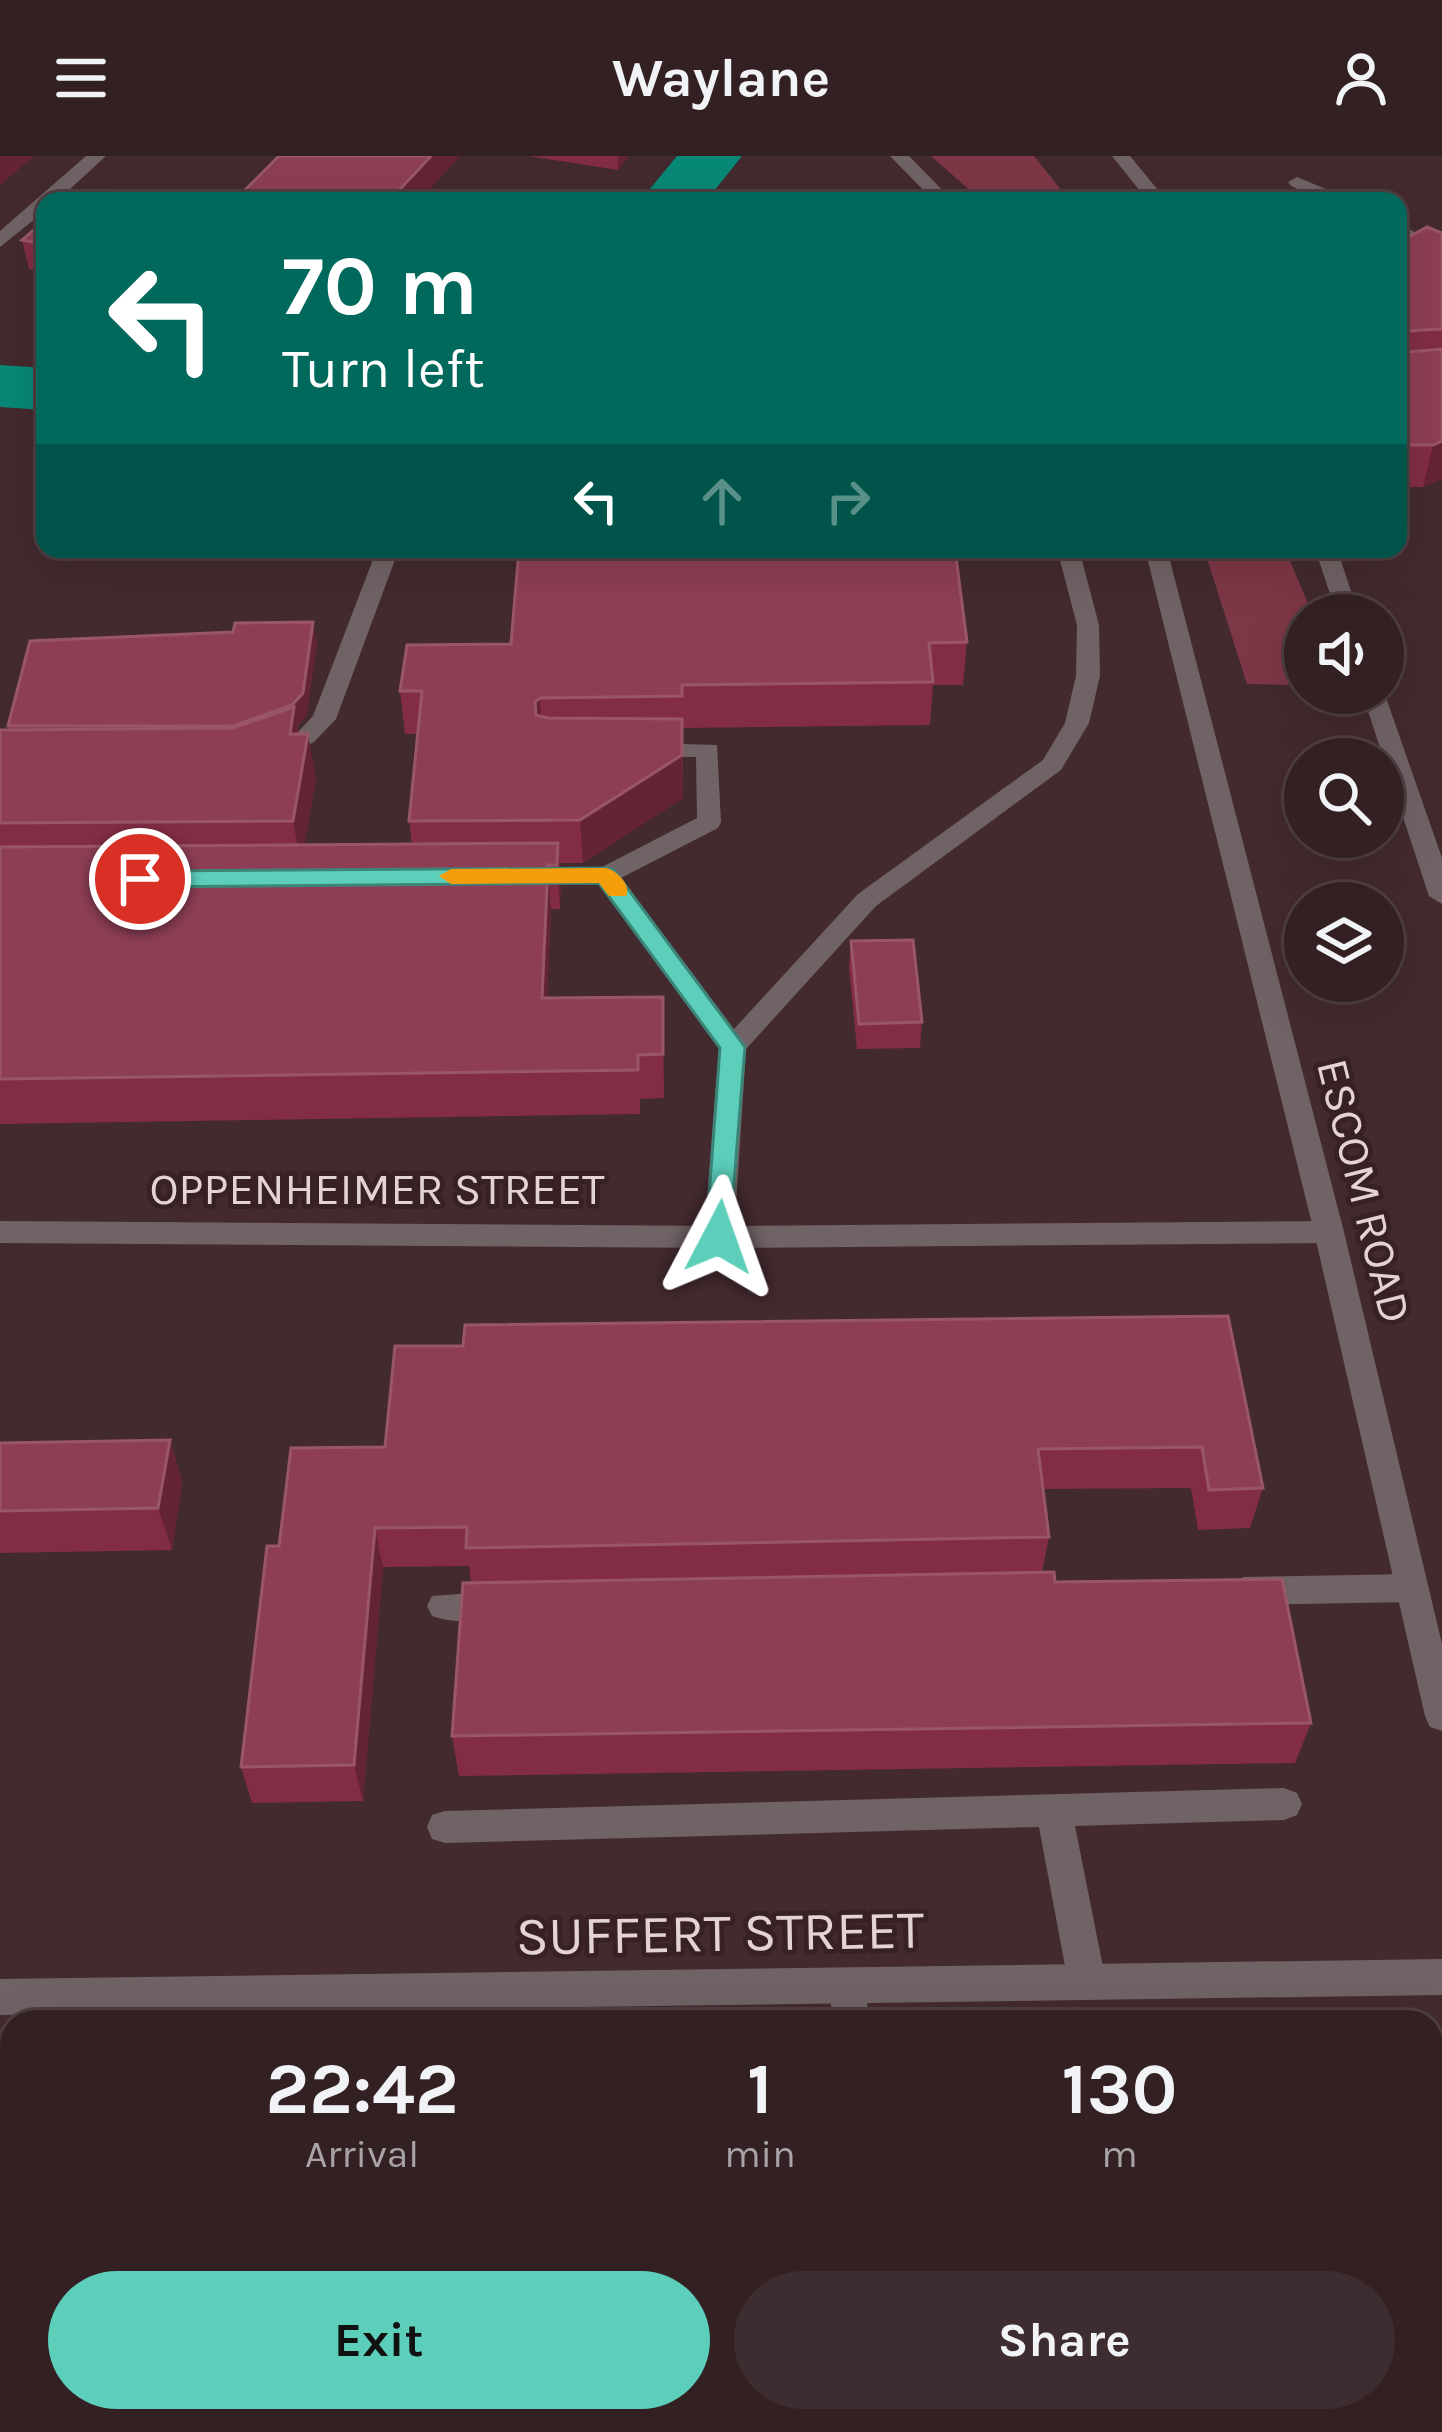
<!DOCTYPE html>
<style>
:root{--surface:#322023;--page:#3d2d30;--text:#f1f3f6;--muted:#a8a3a6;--line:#4d3e41;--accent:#5cceba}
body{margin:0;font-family:Karla,sans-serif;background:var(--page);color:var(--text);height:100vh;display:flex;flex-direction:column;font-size:45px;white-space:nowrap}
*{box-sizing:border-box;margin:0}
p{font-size:39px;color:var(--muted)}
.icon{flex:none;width:66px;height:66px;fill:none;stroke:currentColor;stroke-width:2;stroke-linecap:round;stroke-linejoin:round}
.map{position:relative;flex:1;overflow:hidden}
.drawer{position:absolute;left:0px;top:1854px;width:1443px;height:423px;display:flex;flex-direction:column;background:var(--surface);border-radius:36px 36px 0 0;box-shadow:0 12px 48px #0002,0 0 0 3px var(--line)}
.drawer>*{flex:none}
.hud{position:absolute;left:36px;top:36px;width:1371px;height:366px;border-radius:24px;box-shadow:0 12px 48px #0002,0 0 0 3px var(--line);background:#00695c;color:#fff;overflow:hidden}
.controls{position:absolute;left:1284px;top:438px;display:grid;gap:24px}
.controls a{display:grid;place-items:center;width:120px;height:120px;border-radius:50%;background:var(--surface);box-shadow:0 12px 48px #0002,0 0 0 3px var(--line);font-size:60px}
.pin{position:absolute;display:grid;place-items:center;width:102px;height:102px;color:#fff;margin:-51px;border:6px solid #fff;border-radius:50%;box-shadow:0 3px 12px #0007}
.me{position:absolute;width:132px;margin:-66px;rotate:4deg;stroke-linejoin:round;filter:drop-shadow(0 0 9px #0008)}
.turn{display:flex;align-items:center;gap:42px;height:252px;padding:0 48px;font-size:54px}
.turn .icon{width:156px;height:156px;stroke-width:2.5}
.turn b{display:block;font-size:84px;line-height:102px}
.lanes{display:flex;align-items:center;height:114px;padding:0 48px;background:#0003;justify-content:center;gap:60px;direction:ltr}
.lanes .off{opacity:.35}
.eta{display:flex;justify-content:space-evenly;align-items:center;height:204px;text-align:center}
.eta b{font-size:72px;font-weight:700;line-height:84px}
.cta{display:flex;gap:24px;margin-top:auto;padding:24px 48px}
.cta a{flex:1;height:138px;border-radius:72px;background:var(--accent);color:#111;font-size:48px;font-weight:700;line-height:138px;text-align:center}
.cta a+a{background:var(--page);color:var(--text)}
header{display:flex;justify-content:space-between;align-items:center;height:156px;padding:0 48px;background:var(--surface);font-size:54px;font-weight:700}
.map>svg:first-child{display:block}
</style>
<header><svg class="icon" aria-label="menu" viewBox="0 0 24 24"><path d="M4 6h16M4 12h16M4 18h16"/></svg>Waylane<svg class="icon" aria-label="person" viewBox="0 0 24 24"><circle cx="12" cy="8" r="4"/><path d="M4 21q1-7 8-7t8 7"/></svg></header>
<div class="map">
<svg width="1442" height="2276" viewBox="0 0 1442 2276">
<rect width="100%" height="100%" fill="#432a2f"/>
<g fill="#7e3746">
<polygon points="931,0 1034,0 1070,45 982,45"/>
<polygon points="1204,393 1285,393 1313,459 1305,459 1305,529 1247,528"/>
</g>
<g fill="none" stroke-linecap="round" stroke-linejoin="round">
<g fill="#088877" fill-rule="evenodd">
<polygon points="677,0 742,0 706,45 640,45"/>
<polygon points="0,209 45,212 45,254 0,251"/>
</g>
<g fill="#706365" fill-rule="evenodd">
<polygon points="1297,21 1345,41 1348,45 1324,45 1291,30 1288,26"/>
<polygon points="1398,66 1416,77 1398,91"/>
<polygon points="377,393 399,393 336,563 314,586 286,600 268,600 268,590 298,576 313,560"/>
<polygon points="1057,393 1079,393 1099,469 1100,520 1089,567 1061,614 876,750 746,893 734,1081 729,1089 709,1089 704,1081 719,892 599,727 522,728 509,720 522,712 602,711 697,662 696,601 643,601 631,594 643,587 717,589 721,666 718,672 621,722 734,873 858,738 1043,604 1065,567 1076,520 1077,469"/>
<polygon points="1412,1418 1424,1422 1429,1432 1424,1442 1412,1446 1244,1449 1232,1445 1227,1435 1232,1425 1244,1421"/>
<path d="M500,1435l12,4 5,10 -5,10c-22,8 -58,9 -80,1l-5,-10 5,-10z"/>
<polygon points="1284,1632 1297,1637 1302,1648 1297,1659 1284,1664 1075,1670 1106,1826 1100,1839 1087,1844 1074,1839 1068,1826 1039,1671 445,1687 432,1683 427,1671 432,1659 445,1655"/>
<polygon points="849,1811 862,1816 870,1866 832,1866 830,1829 836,1816"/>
<rect x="0" y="2045" width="12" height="40"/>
<polygon points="412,2265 454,2265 453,2276 411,2276"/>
<polygon points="858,2265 900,2265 901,2276 859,2276"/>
</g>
<g fill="#706365" fill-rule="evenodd">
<polygon points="86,0 106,0 57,45 45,45 45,55 0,91 0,75"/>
<polygon points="1112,0 1130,0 1167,45 1148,45"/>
<polygon points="1315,393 1337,393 1359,459 1337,459"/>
<polygon points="1383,533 1442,702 1442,748 1429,740 1362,537 1383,537"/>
<polygon points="0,1065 719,1070 1329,1065 1339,1068 1344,1076 1339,1084 1329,1087 719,1092 0,1087"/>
<polygon points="1442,1803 1442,1839 0,1859 0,1823"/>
</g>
<g fill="#706365" fill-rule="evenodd">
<polygon points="890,0 909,0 953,45 934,45"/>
<polygon points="1145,393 1167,393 1344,1076 1442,1488 1442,1575 1430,1571 1425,1560 1314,1076"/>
</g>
</g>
<g fill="#822d45">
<polygon points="528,0 629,0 618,14"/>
<polygon points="45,64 45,116 29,113 22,84"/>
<polygon points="1442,77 1442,323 1423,331 1398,331 1398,87"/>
<polygon points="967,486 963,529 933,529 930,569 683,572 683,642 583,707 560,707 560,753 551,753 547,842 663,841 664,942 640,943 640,958 0,968 0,574 9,574 8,570 317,489 306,560 297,570 316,622 304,689 412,688 409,665 418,578 405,578 400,535 407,489"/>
<polygon points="851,785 922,866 920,892 857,893 849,811"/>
<polygon points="1228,1160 1263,1332 1250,1372 1198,1374 1191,1332 1043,1333 1049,1381 1042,1416 1055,1426 1311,1567 1295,1607 459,1620 452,1580 471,1426 469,1410 383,1411 363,1645 252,1647 241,1611 279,1390 385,1291 463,1190"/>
<polygon points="170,1284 182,1326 172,1394 0,1397 0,1287"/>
<polygon points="1205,2265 1431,2265 1442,2276 1206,2276"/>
</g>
<g fill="#652436">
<polygon points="0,0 34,0 0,29"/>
<polygon points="431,0 460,0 419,45 389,45"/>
<polygon points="618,0 629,0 618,14"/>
<polygon points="1442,285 1442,323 1423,331 1433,289"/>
<polygon points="313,466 317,489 306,560 297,570 302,595 233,570"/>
<polygon points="540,542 543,584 538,589 535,546"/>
<polygon points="682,563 683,642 583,707 580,664"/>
<polygon points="308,578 316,622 301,709 293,665"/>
<polygon points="558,687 561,732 560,753 557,709"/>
<polygon points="548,709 551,753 545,887 542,842"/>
<polygon points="170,1284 182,1326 172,1394 158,1352"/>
<polygon points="375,1372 383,1411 363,1645 354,1609"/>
<polygon points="273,2265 290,2265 289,2276 272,2276"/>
</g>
<g fill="#8d3e55" stroke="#9a5669" stroke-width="3">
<polygon points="279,0 431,0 389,45 234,45"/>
<polygon points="77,35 139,45 66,45"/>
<polygon points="45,64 45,88 22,84"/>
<polygon points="1427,71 1442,77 1442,173 1407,175 1403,179 1408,196 1442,193 1442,285 1433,289 1408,289 1398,285 1398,87"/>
<polygon points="519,393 955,393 967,486 929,487 933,526 682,529 682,540 540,542 535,546 536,559 548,562 682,563 682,599 580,664 409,665 422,535 400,535 407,489 511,488"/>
<polygon points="313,466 303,537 292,549 233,570 8,570 30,485 233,476 235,467"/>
<polygon points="294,551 290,578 308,578 293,665 0,667 0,574 232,572"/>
<polygon points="558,687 557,709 548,709 542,842 663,841 663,898 638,899 638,914 0,923 0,691"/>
<polygon points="913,784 922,866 859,868 851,785"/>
<polygon points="1228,1160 1263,1332 1209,1334 1202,1291 1038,1293 1049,1381 466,1392 467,1371 375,1372 354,1609 241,1611 267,1390 279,1390 291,1292 385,1291 395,1190 463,1190 465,1169"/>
<polygon points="170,1284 158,1352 0,1355 0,1287"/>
<polygon points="1054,1416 1055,1426 1282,1423 1311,1567 452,1580 463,1427"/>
<polygon points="1431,1980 1442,1990 1442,2276 1225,2276 1224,2265 1431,2265"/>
<polygon points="0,2105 12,2105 12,2265 273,2265 272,2276 0,2276"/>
</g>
<polygon fill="#5cceba" stroke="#3c8679" stroke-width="3" points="606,712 614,714 745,891 729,1088 719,1091 706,1081 720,892 599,727 140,731 128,723 140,715"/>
<path fill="#f59e0b" d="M606,712c10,2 26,17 20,28h-17l-10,-13 -148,1 -12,-8 12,-7z"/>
<g text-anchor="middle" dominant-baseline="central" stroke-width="10" stroke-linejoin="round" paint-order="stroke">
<g font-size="45" fill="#e4d3d6" stroke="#382125">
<text x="377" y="1033">OPPENHEIMER STREET</text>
<text transform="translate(1364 1035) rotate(76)">ESCOM ROAD</text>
</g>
<g font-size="54" fill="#e4d3d6" stroke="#382125">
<text transform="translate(720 1777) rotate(-1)">SUFFERT STREET</text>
</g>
</g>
</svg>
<div class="controls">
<a><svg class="icon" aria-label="sound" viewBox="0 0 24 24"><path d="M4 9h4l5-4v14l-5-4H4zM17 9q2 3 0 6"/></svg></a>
<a><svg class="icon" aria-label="search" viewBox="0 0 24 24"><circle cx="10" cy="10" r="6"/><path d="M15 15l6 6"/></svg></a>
<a><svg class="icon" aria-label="layers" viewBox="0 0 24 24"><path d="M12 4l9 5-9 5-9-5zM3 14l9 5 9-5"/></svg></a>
</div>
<div class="pin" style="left:140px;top:723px;background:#d93025"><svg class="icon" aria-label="arrive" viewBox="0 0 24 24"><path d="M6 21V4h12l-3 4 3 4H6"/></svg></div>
<svg class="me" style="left:719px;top:1081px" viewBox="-20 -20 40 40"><path d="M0-17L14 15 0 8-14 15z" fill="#5cceba" stroke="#fff" stroke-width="4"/></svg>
<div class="hud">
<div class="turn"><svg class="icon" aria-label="left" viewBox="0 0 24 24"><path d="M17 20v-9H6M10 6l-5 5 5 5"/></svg><div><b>70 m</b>Turn left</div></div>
<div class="lanes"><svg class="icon" aria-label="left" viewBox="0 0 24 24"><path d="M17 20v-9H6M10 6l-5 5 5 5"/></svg><svg class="icon off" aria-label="ahead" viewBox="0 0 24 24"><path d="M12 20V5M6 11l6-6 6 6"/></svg><svg class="icon off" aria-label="right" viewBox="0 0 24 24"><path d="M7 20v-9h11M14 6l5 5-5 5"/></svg></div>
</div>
<section class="drawer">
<div class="eta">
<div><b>22:42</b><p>Arrival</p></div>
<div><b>1</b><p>min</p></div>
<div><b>130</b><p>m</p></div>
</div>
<div class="cta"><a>Exit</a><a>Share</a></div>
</section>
</div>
